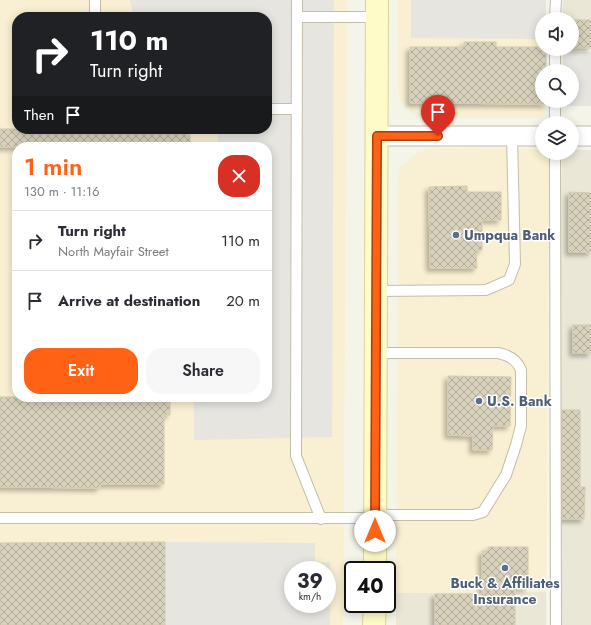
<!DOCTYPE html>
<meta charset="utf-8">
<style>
:root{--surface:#fff;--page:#f7f7f7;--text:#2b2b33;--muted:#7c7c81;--line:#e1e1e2;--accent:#ff6115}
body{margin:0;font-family:Jost,sans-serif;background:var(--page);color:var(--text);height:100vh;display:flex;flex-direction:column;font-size:15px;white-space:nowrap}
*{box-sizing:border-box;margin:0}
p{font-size:13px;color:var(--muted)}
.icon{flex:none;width:22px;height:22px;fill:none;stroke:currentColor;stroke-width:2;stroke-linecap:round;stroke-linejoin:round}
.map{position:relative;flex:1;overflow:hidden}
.drawer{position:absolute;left:12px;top:142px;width:260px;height:260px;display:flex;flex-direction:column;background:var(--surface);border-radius:16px;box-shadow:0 2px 10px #0003}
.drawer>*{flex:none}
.hud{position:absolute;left:12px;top:12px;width:260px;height:122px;border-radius:16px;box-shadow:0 2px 10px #0003;background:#202124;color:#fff;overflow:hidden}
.fabs{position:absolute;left:535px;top:12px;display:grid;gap:8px}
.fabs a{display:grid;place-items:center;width:44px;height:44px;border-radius:50%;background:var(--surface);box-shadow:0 2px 10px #0003;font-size:20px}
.speed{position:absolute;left:284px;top:561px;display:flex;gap:8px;font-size:20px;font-weight:700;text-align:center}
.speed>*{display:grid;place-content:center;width:52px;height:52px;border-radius:50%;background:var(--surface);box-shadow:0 2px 10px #0003;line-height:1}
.speed small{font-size:10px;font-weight:400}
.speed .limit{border:2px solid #111;border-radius:6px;background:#fff;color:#111}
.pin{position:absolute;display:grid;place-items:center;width:34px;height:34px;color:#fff;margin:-41px -17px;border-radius:50% 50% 50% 0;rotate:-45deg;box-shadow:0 0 4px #0007}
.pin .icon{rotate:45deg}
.me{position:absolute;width:44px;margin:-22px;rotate:0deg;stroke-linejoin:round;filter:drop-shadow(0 0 3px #0008)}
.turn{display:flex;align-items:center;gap:14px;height:84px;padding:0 12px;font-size:18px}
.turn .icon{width:52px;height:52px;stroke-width:2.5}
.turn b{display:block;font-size:28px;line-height:34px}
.then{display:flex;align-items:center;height:38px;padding:0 12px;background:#0003;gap:8px;font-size:15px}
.round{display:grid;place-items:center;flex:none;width:42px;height:42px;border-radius:16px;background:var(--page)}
.headline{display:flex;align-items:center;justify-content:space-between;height:68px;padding:0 12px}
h1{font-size:24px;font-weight:600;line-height:30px;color:var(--accent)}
.primary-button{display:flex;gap:8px;margin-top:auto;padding:8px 12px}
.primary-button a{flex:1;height:46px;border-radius:16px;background:var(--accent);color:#fff;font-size:16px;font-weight:600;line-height:46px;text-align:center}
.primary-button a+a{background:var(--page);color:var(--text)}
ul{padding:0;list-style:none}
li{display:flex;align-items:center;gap:12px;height:60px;padding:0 12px;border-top:1px solid var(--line)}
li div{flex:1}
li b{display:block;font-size:15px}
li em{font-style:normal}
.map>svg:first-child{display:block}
</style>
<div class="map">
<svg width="591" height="625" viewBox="0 0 591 625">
<defs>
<pattern id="building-cross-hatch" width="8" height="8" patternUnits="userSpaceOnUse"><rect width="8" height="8" fill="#d8d2bc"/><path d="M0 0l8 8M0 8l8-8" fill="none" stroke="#b1ac9a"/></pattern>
<filter id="shadow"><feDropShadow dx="-3.5" dy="3.5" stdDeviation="2" flood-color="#0004"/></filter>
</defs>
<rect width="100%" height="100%" fill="#f5f4e8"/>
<g fill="#eae7d6">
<polygon points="563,0 591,0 591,49 563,49 572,49 572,19 563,19"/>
<polygon points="572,150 591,150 591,625 559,625 559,320 562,153 572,153"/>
<polygon points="546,592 546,625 396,625 396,593"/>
</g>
<g fill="#f9efd2" fill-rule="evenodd">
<path d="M0,0h347l-4,625h-343zM17,17h250v112h-250zM17,147h250v250h-250zM293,570h34v34h-34z"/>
<polygon points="398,0 546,0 542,19 542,101 545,101 545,114 542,118 432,118 420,117 412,113 400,100 398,89"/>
<polygon points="441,148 536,149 542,151 542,153 546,153 549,158 546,592 396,593 398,177 400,167 417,153 429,149"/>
</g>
<g fill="#e6e5e0" fill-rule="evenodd">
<polygon points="130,0 334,0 332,437 194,440 194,397 267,397 267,147 218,147 218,129 267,129 267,17 132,17 132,9"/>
<polygon points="411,0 546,0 546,19 542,19 542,39 411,38"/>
<polygon points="563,52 591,52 591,106 563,106 563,101 572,101 572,71 563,71"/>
<path d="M165,542l150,1v20l15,-1v63h-165zM293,570h34v34h-34z"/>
</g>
<g fill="url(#building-cross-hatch)" stroke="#d4ccaf" filter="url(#shadow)">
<rect x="572" y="20" width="19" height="28"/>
<polygon points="464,42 496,42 496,47 542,47 542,49 546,49 546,71 542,71 542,101 546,101 546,104 410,103 410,47 464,47"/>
<rect x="0" y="129" width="190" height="18"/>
<polygon points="467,186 467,192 501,192 501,220 482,220 482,250 476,250 477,268 430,268 429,187"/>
<polygon points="569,192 591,193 591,252 569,252"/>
<rect x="573" y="325" width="18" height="28"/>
<polygon points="448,376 511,377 510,426 493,426 492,450 473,450 473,436 448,435"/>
<polygon points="0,397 170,397 170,415 164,415 164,484 100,484 100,488 0,487"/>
<polygon points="562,410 580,410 580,487 585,487 584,519 562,519"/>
<polygon points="165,542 165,625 0,625 0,543"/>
<polygon points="488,547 528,547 528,588 515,588 515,625 435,625 435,594 482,594 482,551 488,551"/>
</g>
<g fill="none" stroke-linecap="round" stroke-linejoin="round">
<defs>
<g id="lane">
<polyline points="297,0 296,456 321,519"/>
<polyline points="95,17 95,0"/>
<polyline points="297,17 377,17"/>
<polyline points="555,19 556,0"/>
<polyline points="555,49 555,71"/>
<polyline points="555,101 555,123"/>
<polyline points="267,109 297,109"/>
<polyline points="555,153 556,625"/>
<polyline points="377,291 486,290 509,280 515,264 512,136"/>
<path d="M375,515h98l10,-3 23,-37 10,-30 5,-19v-56c-4,-10 -12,-15 -23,-17h-122"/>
<polyline points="0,518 375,518"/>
</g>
<g id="street">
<polyline points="377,136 542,136"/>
<polyline points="572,136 591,136"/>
</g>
<g id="secondary">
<polyline points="375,570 377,0"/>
<polyline points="374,625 375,604"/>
</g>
</defs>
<use href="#lane" stroke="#c2beaa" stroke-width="12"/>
<use href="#street" stroke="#c2beaa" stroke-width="21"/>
<use href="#secondary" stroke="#dad394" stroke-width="24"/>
<use href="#lane" stroke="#fff" stroke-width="10"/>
<use href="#street" stroke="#fff" stroke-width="19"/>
<use href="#secondary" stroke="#fffbc8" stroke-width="22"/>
</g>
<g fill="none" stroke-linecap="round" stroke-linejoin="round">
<defs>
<polyline id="route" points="375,531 377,136 438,136"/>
</defs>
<use href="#route" stroke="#a63f0e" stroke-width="10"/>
<use href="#route" stroke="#ff6115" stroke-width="7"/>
</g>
<g fill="#5c6f8a" stroke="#fff" stroke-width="1.5">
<circle cx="456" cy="235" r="4"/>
<circle cx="479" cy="401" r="4"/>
<circle cx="505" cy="568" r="4"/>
</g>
<g text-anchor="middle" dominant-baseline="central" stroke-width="3" stroke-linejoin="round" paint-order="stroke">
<g font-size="14" font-weight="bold" fill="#4e5e75" stroke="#fff" text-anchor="start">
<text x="464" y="235">Umpqua Bank</text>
<text x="487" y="401">U.S. Bank</text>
<text x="505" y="583" text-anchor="middle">Buck &amp; Affiliates<tspan x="505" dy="16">Insurance</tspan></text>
</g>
</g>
</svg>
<div class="fabs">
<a><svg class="icon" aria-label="sound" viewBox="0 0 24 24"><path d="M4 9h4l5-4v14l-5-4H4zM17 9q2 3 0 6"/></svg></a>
<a><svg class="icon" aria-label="search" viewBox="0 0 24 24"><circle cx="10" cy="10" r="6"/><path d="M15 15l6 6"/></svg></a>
<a><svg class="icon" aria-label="layers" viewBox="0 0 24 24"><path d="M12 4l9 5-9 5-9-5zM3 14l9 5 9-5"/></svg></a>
</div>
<div class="speed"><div>39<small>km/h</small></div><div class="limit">40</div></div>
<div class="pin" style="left:438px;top:136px;background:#d93025"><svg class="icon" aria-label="arrive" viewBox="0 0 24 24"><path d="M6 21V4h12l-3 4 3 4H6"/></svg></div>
<svg class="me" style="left:375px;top:531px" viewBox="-20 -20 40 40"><circle r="19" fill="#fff"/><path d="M0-13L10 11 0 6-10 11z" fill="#ff6115"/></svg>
<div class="hud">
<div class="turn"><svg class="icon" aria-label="right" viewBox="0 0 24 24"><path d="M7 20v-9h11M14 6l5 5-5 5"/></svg><div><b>110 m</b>Turn right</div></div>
<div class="then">Then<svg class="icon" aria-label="arrive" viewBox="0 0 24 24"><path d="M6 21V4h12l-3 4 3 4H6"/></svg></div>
</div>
<section class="drawer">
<div class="headline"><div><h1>1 min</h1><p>130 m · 11:16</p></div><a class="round" style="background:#d93025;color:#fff"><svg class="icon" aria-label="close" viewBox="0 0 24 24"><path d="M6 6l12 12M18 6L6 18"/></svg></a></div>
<ul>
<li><svg class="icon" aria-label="right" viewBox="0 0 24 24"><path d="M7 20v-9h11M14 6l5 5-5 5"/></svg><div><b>Turn right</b><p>North Mayfair Street</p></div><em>110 m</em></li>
<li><svg class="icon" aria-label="arrive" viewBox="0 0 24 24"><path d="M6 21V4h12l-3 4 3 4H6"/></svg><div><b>Arrive at destination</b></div><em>20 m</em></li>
</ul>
<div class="primary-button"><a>Exit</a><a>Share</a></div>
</section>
</div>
